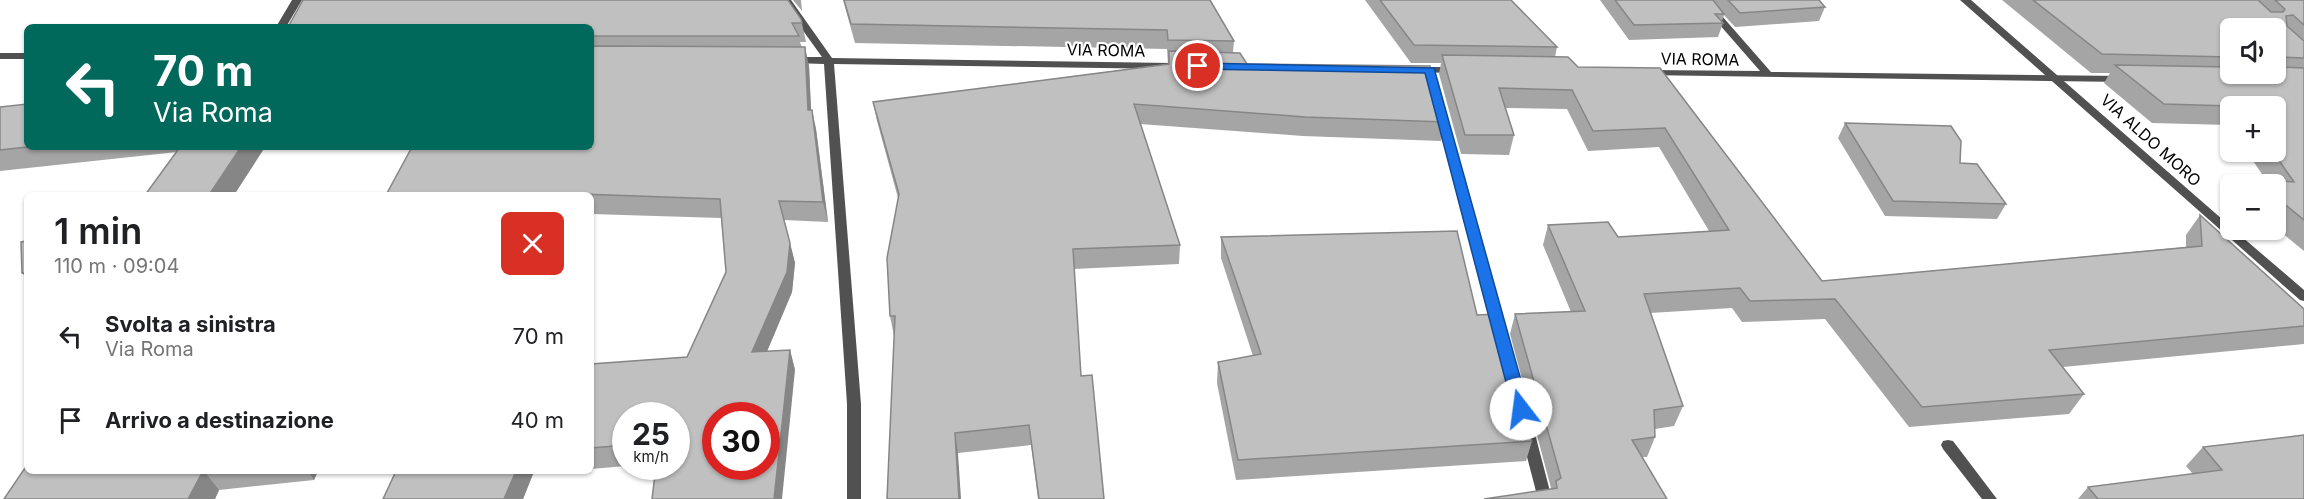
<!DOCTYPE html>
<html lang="it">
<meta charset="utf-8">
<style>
:root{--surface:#fff;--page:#f2f2f2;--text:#202124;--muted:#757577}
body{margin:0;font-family:Inter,sans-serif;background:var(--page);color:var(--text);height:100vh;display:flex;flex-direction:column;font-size:22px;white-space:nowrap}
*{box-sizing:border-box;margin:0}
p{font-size:20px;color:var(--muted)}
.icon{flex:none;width:33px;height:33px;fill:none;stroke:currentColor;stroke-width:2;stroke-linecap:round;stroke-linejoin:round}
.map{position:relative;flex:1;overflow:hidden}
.details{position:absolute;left:24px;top:192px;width:570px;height:282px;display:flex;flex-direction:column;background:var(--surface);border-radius:9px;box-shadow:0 2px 4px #0004}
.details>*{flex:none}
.guide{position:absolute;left:24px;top:24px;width:570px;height:126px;border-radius:9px;box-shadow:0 2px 4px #0004;background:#00695c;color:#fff;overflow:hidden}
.tools{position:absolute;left:2220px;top:18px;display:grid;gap:12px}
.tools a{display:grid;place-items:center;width:66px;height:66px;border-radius:9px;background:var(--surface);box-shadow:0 2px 4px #0004;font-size:30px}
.speed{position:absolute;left:612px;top:402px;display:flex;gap:12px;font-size:30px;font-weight:700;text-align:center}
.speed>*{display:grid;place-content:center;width:78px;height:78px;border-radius:50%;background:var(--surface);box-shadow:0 2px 4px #0004;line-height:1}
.speed small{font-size:15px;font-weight:400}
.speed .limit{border:9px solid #d22;background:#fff;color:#111}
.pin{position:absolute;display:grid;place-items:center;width:51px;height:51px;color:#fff;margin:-26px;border:3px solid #fff;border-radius:50%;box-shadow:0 2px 6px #0007}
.me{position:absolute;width:66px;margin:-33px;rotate:345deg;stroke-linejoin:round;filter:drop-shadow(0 0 4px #0008)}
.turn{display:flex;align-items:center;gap:21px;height:126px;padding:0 30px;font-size:27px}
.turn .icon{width:78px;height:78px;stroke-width:2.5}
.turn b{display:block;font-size:42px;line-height:51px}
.round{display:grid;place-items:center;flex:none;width:63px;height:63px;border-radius:9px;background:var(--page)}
.head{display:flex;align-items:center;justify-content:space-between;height:102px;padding:0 30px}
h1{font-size:36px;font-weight:600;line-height:45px}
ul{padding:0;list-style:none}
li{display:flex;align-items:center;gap:18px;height:84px;padding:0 30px}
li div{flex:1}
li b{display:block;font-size:22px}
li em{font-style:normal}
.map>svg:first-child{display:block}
</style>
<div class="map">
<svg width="2304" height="499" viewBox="0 0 2304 499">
<rect width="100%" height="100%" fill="#fff"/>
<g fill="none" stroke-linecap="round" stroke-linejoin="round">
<g fill="#515151" fill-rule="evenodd">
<polygon points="292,0 302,0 286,27 276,27"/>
<polygon points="781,0 791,0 832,58 1172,63 1177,66 1172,69 834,64 861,404 861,499 847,499 847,404 824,64 793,63 788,60 793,57 822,57"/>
<polygon points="1698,0 1708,0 1771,72 2123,76 2128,79 2123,82 1644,75 1643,73 1648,70 1760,71"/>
<rect x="0" y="53" width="27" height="6"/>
<polygon points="1414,67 1454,67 1459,70 1454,73 1410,72 1409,70"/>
<polygon points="1440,106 1445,109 1506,330 1505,333 1495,333 1494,330 1435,109"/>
<polygon points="1527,425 1532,426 1534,430 1552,499 1538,499 1520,430 1522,426"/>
<polygon points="1948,440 1953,441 1997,499 1982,499 1943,449 1941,445 1943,441"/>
</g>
<polygon fill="#515151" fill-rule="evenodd" points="1960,0 1971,0 2230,226 2230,230 2234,230 2304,290 2304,301 2300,300"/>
</g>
<g fill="#a5a5a5" fill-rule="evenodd">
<polygon points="793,0 801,0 802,11"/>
<polygon points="843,0 1210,0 1234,41 1233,52 1247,64 1445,122 1441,141 1303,136 1140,124 1180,245 1179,264 1074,269 1081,376 1104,499 1038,499 1031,445 958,453 894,336 890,316 898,198 877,121 873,102 1168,64 1167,49 855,43"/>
<polygon points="1365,0 1511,0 1557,47 1555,57 1578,67 1660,68 1822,281 2186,247 2186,235 2200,215 2304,309 2304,344 2063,367 2084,394 2069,414 1909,427 1825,319 1742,322 1732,308 1650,313 1683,406 1674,426 1655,429 1655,437 1647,457 1642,457 1667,499 1551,488 1510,334 1515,314 1571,312 1543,245 1548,225 1618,237 1709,231 1659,147 1588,151 1567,109 1505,108 1514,135 1509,155 1461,154 1439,74 1441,63 1411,63"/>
<polygon points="1600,0 1819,0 1825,7 1819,21 1735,27 1724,15 1722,21 1723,23 1718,37 1629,40"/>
<path d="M2002,0h302v251l-28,-23v-44h-27l4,-5 13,1 -19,-28h29v-46h-46v21l-1,-2 -77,-2 -48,-40 6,-10h-19zM2230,28h46v46h-46z"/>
<polygon points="801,19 806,42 800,42 809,66 811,110 816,129 828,222 784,220 795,263 792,292 767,351 790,350 795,370 676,416 626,416 626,466 591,469 591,364 687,357 726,272 721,218 591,214 591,195 386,195 591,147 591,27"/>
<polygon points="0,107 27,147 265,147 234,195 145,195 177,152 0,171"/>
<polygon points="1845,123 1960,163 2006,204 1997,219 1885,216 1838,138"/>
<polygon points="1221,237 1477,315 1532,441 1526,461 1236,480 1217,383 1218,362 1253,356 1221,258"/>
<polygon points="27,241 27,279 22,273"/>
<polygon points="2203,447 2304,499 2078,499 2088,487 2193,474 2186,466"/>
<polygon points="27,471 318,471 314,480 219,490 215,499 4,499"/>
<polygon points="396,471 569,471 533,474 523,499 383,499"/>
</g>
<g fill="#868686">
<polygon points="805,47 809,66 812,130 808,110"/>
<polygon points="812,110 816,129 828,222 823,202"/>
<polygon points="241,147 265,147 234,195 209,195"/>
<polygon points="790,243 795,263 792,292 758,373 752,352"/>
<polygon points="790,350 795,370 782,499 774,499"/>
<polygon points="955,433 958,453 961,499 959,499"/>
<polygon points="203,471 204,471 219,490 215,499 188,499"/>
<polygon points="308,471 318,471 314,480"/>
<polygon points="516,471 531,471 533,474 523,499 504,499"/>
</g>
<g fill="#c0c0c0" stroke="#868686" stroke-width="1.5" fill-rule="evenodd">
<polygon points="303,0 788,0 801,19 802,23 792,23 799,36 591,36 591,27 288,27"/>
<polygon points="844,0 1210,0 1234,41 1168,40 1167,30 851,24"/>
<polygon points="1380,0 1511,0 1557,47 1414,45"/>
<polygon points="1615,0 1713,0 1724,14 1715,14 1723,23 1634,25"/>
<polygon points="1728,0 1819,0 1825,7 1740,13"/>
<polygon points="2033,0 2258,0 2271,12 2283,12 2285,9 2275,0 2304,0 2304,25 2293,15 2286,16 2287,26 2304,41 2304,58 2276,57 2276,28 2230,28 2230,57 2102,54"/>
<path d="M591,46l214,1 3,63h4l11,92 -44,-1 11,42 -3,29 -35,80 38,-2 -16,149h-122l4,-33h20v-50h-50v29l-35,3v-84l96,-7 39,-85 -6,-73 -167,-6 -1,2h-166l26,-48h179zM716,416h50v50h-50z"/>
<polygon points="1169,51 1240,53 1247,64 1430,66 1445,122 1305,117 1134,104 1180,245 1073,249 1081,376 1092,375 1104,499 1039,499 1029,425 955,433 959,499 887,499 895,316 890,316 887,258 899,194 873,102 1169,64"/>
<polygon points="1442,55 1568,57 1578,67 1660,68 1822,281 2202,246 2200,215 2304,309 2304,326 2049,350 2084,394 1922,407 1835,299 1750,301 1740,288 1644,294 1683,406 1654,410 1655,437 1632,440 1667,499 1484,499 1557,488 1556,481 1561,478 1515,314 1585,311 1548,225 1608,222 1618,237 1729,230 1665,128 1593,131 1572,90 1499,88 1514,135 1465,135"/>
<polygon points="2115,65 2230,67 2230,74 2276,74 2276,67 2304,68 2304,220 2276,197 2276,184 2260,184 2253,179 2294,182 2273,152 2276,152 2276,106 2231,106 2164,104"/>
<polygon points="27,104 27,147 0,150 0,107"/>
<polygon points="1845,123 1951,126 1961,141 1960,163 1977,164 2006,204 1893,201"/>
<polygon points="180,147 241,147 209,195 145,195"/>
<polygon points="1457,231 1477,315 1497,314 1532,441 1238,460 1218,362 1261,354 1221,237"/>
<polygon points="27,241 27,273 22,273 21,242"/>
<polygon points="2304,435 2304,499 2098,499 2088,487 2222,470 2203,447"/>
<polygon points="27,465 27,471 203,471 188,499 4,499"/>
<polygon points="396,471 516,471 504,499 383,499"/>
</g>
<polygon fill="#1a73e8" stroke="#114b97" stroke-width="1.5" points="1198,63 1434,68 1529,409 1526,413 1515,413 1513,409 1425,73 1194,69 1193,66"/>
<g text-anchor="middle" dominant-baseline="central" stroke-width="4.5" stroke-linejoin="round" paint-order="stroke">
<g font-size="16" fill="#000" stroke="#fff">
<text transform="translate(1106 50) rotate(1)">VIA ROMA</text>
<text transform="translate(1700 59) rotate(1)">VIA ROMA</text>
<text transform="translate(2151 140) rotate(42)">VIA ALDO MORO</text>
</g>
</g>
</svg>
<div class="tools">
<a><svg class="icon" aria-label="sound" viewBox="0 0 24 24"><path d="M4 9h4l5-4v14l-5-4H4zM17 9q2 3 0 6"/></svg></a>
<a>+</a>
<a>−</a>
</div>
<div class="speed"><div>25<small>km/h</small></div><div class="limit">30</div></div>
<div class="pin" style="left:1198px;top:66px;background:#d93025"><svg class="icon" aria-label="arrive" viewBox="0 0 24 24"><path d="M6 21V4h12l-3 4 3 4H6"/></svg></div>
<svg class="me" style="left:1521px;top:409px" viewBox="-20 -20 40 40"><circle r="19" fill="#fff"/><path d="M0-13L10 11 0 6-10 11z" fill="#1a73e8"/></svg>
<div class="guide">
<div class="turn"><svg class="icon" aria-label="left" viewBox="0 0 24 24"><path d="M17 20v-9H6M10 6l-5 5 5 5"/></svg><div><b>70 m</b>Via Roma</div></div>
</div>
<section class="details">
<div class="head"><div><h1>1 min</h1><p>110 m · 09:04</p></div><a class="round" style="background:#d93025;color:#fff"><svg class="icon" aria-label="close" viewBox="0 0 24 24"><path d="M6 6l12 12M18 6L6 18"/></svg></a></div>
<ul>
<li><svg class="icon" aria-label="left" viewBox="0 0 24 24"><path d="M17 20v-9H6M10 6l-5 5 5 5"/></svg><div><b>Svolta a sinistra</b><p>Via Roma</p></div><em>70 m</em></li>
<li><svg class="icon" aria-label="arrive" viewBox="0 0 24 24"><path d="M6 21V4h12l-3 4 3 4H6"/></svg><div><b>Arrivo a destinazione</b></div><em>40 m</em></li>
</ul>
</section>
</div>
